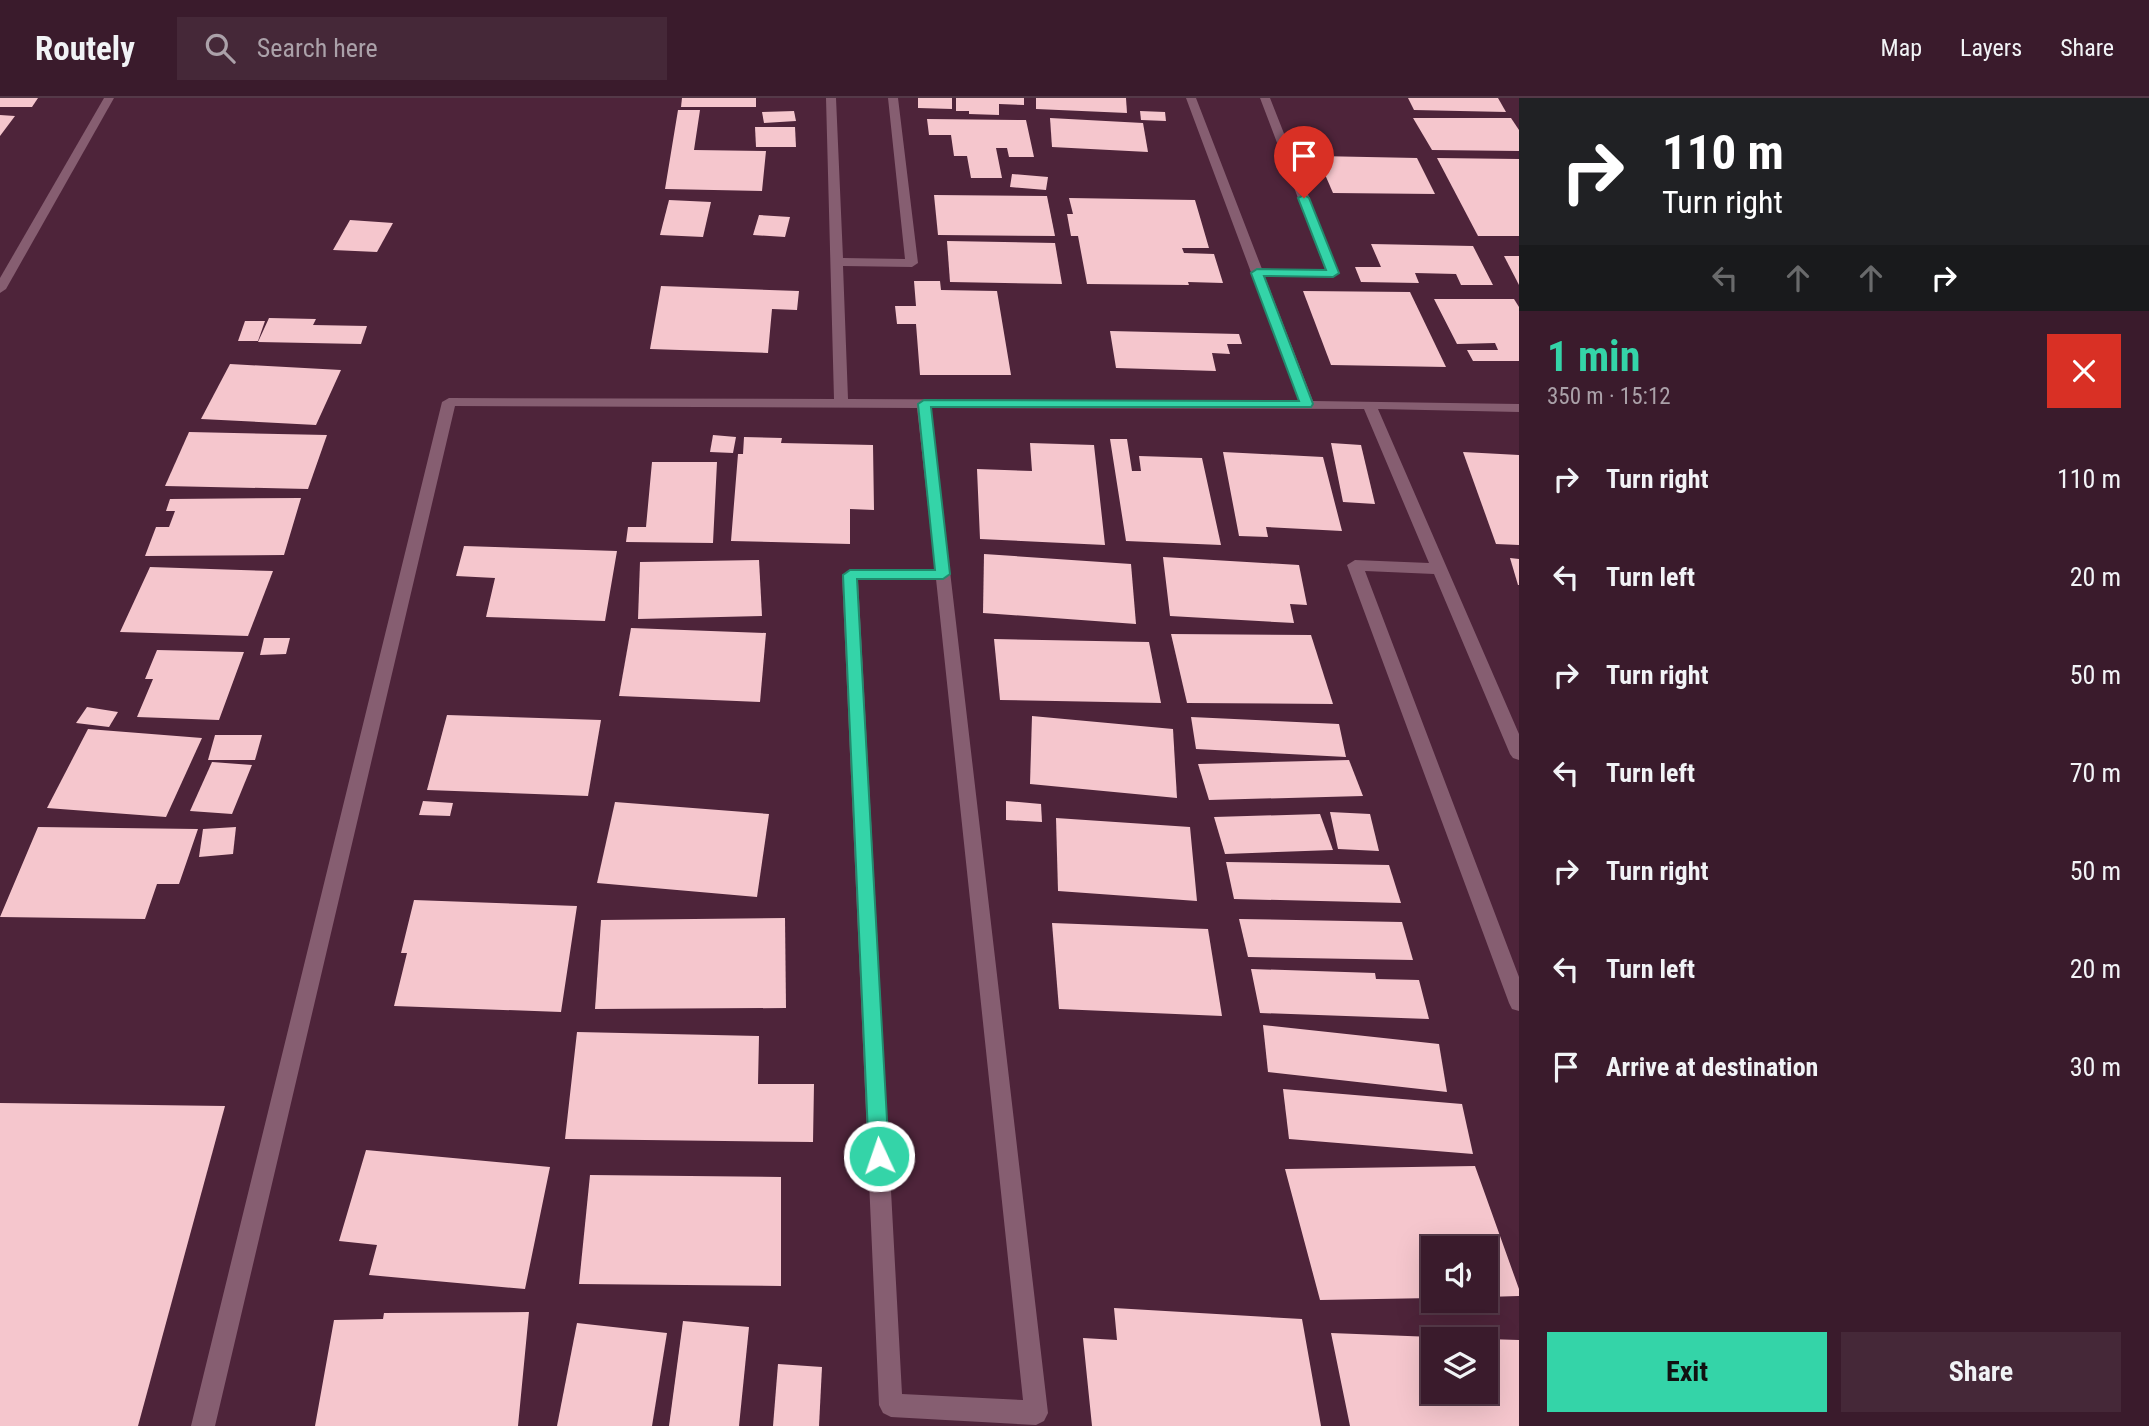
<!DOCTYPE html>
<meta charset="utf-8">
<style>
:root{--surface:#3a1b2c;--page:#452838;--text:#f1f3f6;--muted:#aba1a9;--line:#543948;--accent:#34d4a8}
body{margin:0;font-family:"Roboto Condensed",sans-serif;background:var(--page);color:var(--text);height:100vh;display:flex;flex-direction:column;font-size:26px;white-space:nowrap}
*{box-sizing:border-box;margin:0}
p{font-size:23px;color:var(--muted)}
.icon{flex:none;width:38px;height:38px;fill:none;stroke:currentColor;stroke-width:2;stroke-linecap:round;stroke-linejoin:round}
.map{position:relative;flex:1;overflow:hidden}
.panel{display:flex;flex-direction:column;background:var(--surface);width:630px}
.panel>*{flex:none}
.guide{background:#202124;color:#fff;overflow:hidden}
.fabs{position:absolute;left:1421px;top:1138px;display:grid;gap:14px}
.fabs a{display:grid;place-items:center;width:77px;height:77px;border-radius:0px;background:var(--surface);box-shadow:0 7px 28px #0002,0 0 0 2px var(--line);font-size:35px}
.pin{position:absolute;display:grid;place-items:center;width:60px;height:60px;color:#fff;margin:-72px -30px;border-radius:50% 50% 50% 0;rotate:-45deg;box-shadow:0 0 7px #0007}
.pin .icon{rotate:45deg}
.me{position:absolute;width:77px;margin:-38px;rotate:357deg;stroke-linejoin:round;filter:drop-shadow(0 0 5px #0008)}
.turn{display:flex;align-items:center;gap:24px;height:147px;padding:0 28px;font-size:32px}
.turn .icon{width:91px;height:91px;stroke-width:2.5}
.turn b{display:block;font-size:49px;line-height:60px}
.lanes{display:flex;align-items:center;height:66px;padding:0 28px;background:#0003;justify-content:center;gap:35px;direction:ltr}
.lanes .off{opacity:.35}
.round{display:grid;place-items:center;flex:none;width:74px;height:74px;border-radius:0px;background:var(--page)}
.overview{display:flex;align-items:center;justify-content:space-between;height:119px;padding:0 28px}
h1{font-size:42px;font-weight:700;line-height:52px;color:var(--accent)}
.primary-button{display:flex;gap:14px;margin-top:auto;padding:14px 28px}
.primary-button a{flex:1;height:80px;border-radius:0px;background:var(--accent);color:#111;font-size:28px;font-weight:700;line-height:80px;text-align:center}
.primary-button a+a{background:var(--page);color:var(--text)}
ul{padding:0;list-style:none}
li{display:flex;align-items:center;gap:21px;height:98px;padding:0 28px}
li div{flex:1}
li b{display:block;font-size:26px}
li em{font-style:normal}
header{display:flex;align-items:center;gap:42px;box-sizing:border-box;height:98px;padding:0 35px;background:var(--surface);border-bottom:2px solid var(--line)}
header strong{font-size:33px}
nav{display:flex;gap:38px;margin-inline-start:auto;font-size:24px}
.search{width:490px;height:63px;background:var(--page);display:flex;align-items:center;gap:18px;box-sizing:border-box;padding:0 24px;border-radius:0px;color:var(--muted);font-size:26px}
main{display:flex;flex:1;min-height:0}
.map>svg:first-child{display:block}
</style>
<header>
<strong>Routely</strong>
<div class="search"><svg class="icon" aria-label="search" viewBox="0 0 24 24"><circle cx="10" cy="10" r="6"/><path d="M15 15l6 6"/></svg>Search here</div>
<nav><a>Map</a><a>Layers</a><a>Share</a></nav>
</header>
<main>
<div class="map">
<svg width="1519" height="1328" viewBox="0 0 1519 1328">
<rect width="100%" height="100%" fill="#4e243a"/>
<g fill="#f5c6cd">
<polygon points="0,0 38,0 32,9 0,9"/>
<polygon points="682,0 756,0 756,9 681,9"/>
<polygon points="918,0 952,0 952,11 918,10"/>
<polygon points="956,0 1024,0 1024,7 999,6 999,17 969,16 969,13 956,13"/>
<polygon points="1036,0 1126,0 1127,15 1036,11"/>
<polygon points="1408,0 1498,0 1506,14 1414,12"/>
<polygon points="678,12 700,12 694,52 766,53 762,93 665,91"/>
<polygon points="794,13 796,23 764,25 762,14"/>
<polygon points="1140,13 1165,14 1166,23 1141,22"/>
<polygon points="0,17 15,18 0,38"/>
<polygon points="1050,20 1143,25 1148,54 1052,49"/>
<polygon points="1413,20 1511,20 1519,32 1519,53 1432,52"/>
<polygon points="927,21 1026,22 1034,59 1009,59 1007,50 996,50 1002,80 971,80 967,58 954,58 951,37 929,37"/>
<polygon points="755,29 795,29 796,49 756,49"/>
<polygon points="1317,58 1417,60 1435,96 1333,95"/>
<polygon points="1437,60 1519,61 1519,138 1478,138"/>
<polygon points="1012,76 1048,79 1046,92 1010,89"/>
<polygon points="934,97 1047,98 1055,138 938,137"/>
<polygon points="1069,100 1195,102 1209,150 1182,150 1184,155 1214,156 1223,185 1188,184 1189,187 1087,186 1078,138 1071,138 1067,116 1073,116"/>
<polygon points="669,102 711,104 703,139 660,137"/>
<polygon points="759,117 790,119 785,139 753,137"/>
<polygon points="350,122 393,125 377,154 333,152"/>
<polygon points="947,143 1055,145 1062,186 950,184"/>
<polygon points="1371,146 1473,148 1493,187 1461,187 1456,176 1415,175 1419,185 1361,184 1355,169 1381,169"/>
<polygon points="1504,158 1519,158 1519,187"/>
<polygon points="914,183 940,183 941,192 997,193 1011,277 920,277 916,226 897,226 895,208 916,208"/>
<polygon points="661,188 799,193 797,212 772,211 768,255 650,251"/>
<polygon points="1303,193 1410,194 1446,269 1331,267"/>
<polygon points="1434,201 1514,201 1519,209 1519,263 1473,263 1467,252 1498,252 1495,245 1457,246"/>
<polygon points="269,220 316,221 313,227 367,228 361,246 258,244"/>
<polygon points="245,223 265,223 258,243 238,243"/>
<polygon points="1110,233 1239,236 1242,246 1227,246 1230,256 1212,255 1216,273 1116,270"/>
<polygon points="230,266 341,272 316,327 201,321"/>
<polygon points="189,334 327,337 308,391 165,388"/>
<polygon points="713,337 736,339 733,355 710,354"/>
<polygon points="744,339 782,340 781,345 873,347 874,412 850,411 850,446 731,443 738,356 743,356"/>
<polygon points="1110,341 1127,341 1132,373 1141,373 1139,358 1202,360 1221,447 1126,443"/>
<polygon points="1030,345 1094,347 1105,447 980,441 977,371 1032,373"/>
<polygon points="1331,345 1361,347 1375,406 1343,404"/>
<polygon points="1223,354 1323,359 1342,433 1266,429 1268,439 1239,438"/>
<polygon points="1463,354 1519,357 1519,447 1496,446"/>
<polygon points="652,364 717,364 713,445 626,444 628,429 646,429"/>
<polygon points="301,400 284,457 145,458 156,429 169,429 175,413 166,413 170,401"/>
<polygon points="464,448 617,453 605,523 486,519 495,480 456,478"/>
<polygon points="984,456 1131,466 1136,526 983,515"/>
<polygon points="1163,459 1299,467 1307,507 1290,506 1294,525 1170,518"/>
<polygon points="1510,460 1519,461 1519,487 1518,487"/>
<polygon points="759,462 762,518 638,521 640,464"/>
<polygon points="150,469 273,473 248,538 120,534"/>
<polygon points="631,530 766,535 760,604 619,598"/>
<polygon points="1171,536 1311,537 1333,606 1187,605"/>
<polygon points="264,540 290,540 286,556 260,557"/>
<polygon points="994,541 1149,544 1161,605 1000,602"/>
<polygon points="157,552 244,554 219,622 137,619 153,581 145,581"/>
<polygon points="87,609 118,614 109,629 76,625"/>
<polygon points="447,617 601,622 588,698 427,692"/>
<polygon points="1032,618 1173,631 1177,700 1030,686"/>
<polygon points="1191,619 1339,626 1346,659 1196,651"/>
<polygon points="88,631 202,640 166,719 47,710"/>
<polygon points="215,637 262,637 255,662 208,662"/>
<polygon points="1349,662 1363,698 1209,702 1198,666"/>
<polygon points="212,664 252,667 232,716 190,713"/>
<polygon points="423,703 453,705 450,718 419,717"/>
<polygon points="1006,703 1041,706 1042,724 1006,722"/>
<polygon points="615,704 769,716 757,799 597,785"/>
<polygon points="1330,714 1370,716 1379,753 1338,751"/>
<polygon points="1320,716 1333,752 1225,756 1214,719"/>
<polygon points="1056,720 1190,729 1197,803 1058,793"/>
<polygon points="38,729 198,731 179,786 157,786 145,821 0,819"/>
<polygon points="236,729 233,756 199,759 203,731"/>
<polygon points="1226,764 1389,767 1401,805 1234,801"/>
<polygon points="414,802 577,808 561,914 394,908 407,855 401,855"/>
<polygon points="785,820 786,910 595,911 601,822"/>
<polygon points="1239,821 1402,824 1413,862 1248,859"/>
<polygon points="1052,825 1208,831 1222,918 1059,911"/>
<polygon points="1251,871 1375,875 1376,881 1419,882 1429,921 1260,915"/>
<polygon points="1263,927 1439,946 1447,994 1268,974"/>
<polygon points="577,934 759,938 758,986 814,986 813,1044 565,1041"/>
<polygon points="1283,991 1462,1006 1473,1056 1289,1041"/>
<polygon points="0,1005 225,1008 138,1328 0,1328"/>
<polygon points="366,1052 550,1069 525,1191 369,1177 377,1147 339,1143"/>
<polygon points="1475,1068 1519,1191 1519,1198 1486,1199 1486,1150 1433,1150 1433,1200 1320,1202 1285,1071"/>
<polygon points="590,1077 781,1079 781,1188 579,1186"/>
<polygon points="1114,1210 1302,1221 1321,1328 1092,1328 1083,1240 1117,1242"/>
<polygon points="529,1214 518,1328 315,1328 334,1222 383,1221 384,1215"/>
<polygon points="683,1223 749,1229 739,1328 669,1328"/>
<polygon points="577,1225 667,1235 652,1328 557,1328"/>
<polygon points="1331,1235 1433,1239 1433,1293 1486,1293 1486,1241 1519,1242 1519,1328 1350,1328"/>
<polygon points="778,1266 822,1269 819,1328 773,1328"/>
</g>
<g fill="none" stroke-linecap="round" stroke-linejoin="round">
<g fill="#865e71" fill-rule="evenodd">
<polygon points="104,0 114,0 6,191 0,195 0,180"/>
<path d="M826,0h10l7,160 62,1 -17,-161h10l20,165 -6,4 -69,-1 5,133 451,2 -113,-303h10l66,171h63l-65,-171h10l69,175 -6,4h-68l48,124 206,3v8l-141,-3 141,325v26l-6,-2 -3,-4 -76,-180 -69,-3 154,406v34l-7,-2 -3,-6 -162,-438 8,-5 74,3 -65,-154 -433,-1 117,1005 -4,8 -8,4 -145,-8 -8,-4 -4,-8 -37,-830 8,-5 85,-1 -18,-161 -462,-2 -240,1020h-24l251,-1024 7,-4 385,1zM936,481l87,821 -121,-6 -44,-814z"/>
</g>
</g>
<polygon fill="#34d4a8" stroke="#228a6d" stroke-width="2" points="1304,97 1309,100 1339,175 1333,179 1264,178 1313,306 1311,309 931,309 950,476 943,481 857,481 889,1058 886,1064 879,1066 872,1064 869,1058 843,477 850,472 935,472 918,306 924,302 1299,303 1251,175 1257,171 1326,172 1298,100"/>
</svg>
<div class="fabs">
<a><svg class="icon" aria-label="sound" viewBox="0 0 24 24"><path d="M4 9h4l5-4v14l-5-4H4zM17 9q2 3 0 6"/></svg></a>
<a><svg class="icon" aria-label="layers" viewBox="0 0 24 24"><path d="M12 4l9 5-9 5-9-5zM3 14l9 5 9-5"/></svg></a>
</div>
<div class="pin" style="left:1304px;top:100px;background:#d93025"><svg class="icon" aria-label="arrive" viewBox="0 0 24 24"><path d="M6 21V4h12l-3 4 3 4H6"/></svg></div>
<svg class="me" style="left:879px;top:1058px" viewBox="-20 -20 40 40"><circle r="17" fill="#34d4a8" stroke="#fff" stroke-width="3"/><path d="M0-11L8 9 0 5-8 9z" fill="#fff"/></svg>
</div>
<section class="panel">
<div class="guide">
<div class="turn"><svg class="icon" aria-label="right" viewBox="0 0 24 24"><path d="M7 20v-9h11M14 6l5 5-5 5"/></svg><div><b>110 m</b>Turn right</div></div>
<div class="lanes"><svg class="icon off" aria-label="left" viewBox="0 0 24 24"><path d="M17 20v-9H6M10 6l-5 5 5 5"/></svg><svg class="icon off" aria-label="ahead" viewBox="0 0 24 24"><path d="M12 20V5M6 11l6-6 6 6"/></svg><svg class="icon off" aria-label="ahead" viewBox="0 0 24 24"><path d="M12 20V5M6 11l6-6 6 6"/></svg><svg class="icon" aria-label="right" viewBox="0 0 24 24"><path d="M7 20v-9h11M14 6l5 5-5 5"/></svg></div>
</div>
<div class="overview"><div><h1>1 min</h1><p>350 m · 15:12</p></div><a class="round" style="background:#d93025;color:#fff"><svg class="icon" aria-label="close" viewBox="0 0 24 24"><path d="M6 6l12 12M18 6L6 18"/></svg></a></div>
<ul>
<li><svg class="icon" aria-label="right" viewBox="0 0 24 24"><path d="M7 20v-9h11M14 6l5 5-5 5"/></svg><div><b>Turn right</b></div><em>110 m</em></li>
<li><svg class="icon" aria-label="left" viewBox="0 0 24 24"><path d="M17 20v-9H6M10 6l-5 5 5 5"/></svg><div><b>Turn left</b></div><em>20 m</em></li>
<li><svg class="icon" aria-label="right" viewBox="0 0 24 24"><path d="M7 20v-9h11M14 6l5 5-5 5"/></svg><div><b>Turn right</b></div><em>50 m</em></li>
<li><svg class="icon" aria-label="left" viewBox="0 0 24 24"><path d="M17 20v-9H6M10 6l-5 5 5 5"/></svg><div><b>Turn left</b></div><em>70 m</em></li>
<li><svg class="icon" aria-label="right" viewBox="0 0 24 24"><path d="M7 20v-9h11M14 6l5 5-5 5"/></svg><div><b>Turn right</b></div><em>50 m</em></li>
<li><svg class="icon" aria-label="left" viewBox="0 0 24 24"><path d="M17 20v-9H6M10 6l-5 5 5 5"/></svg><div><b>Turn left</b></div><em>20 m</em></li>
<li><svg class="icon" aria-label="arrive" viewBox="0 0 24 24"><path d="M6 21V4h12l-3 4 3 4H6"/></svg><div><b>Arrive at destination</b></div><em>30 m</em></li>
</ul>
<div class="primary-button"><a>Exit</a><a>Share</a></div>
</section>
</main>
